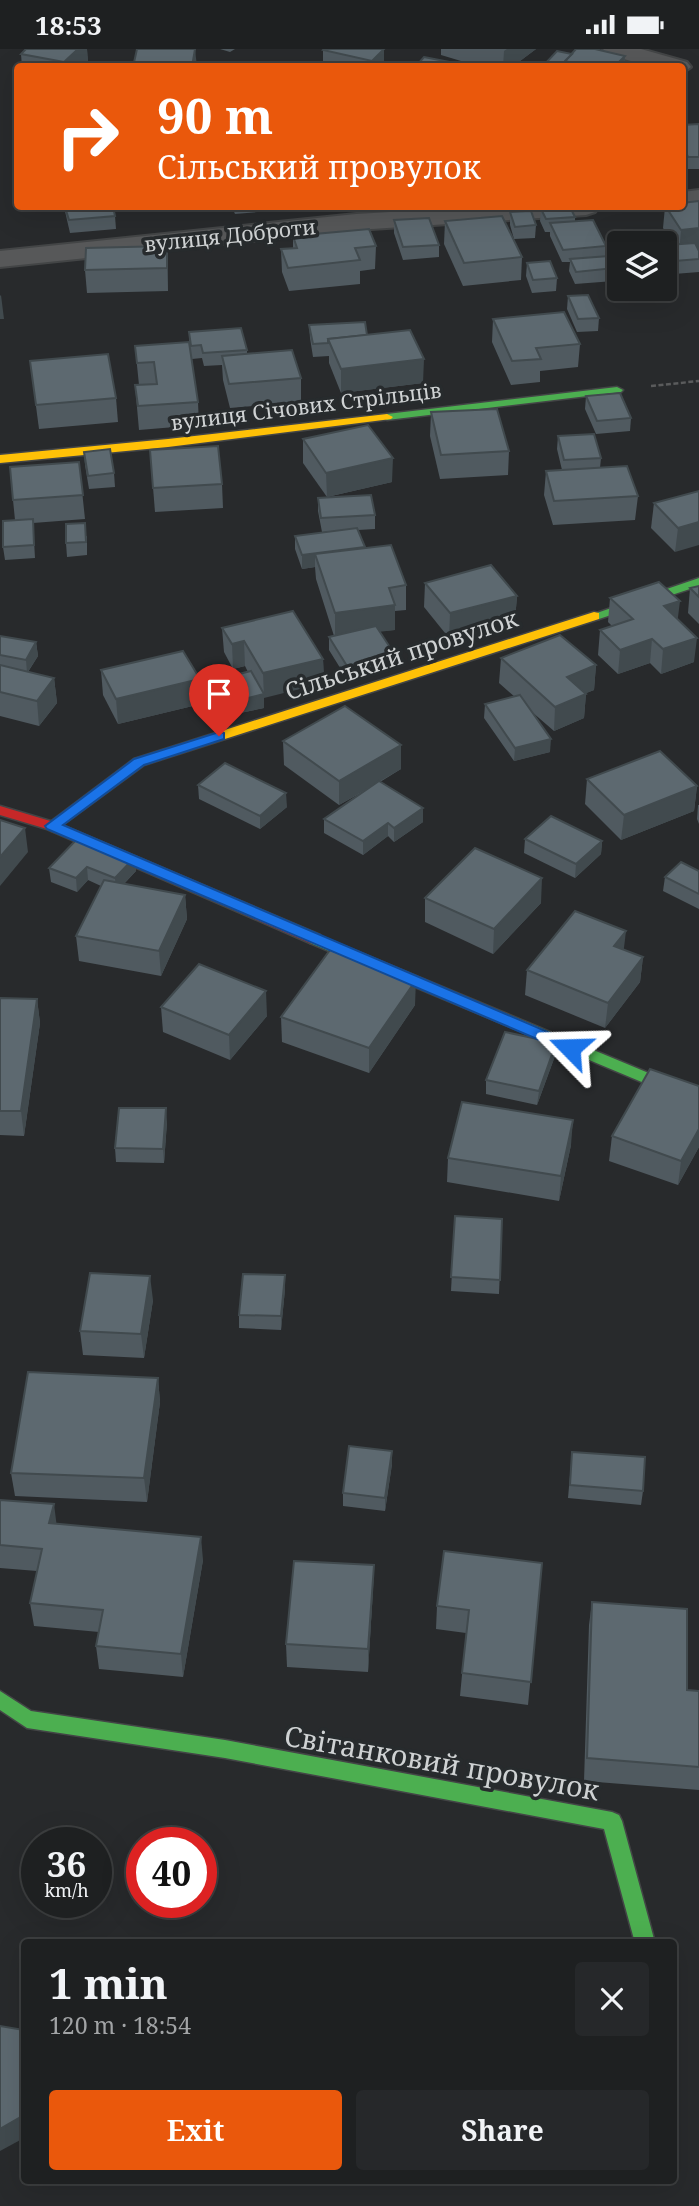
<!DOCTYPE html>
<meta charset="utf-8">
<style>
:root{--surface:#1e2021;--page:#26282a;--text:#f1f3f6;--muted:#a1a3a5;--line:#3c3e3f;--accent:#ea580c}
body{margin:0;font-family:"Noto Serif",serif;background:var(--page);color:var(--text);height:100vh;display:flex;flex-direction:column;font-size:26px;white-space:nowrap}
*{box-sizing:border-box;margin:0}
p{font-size:23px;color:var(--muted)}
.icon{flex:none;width:38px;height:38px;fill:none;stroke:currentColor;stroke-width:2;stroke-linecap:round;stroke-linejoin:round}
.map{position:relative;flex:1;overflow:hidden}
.details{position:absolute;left:21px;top:1890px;width:656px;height:245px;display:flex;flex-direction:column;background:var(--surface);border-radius:7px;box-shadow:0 7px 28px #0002,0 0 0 2px var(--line)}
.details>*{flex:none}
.top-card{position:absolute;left:14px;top:14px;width:672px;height:147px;border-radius:7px;box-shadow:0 7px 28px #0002,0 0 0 2px var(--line);background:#ea580c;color:#fff;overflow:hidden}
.controls{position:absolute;left:607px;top:182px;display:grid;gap:14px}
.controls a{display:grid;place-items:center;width:70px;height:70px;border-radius:7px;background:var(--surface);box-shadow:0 7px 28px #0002,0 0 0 2px var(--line);font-size:35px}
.speed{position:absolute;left:21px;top:1778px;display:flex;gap:14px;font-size:35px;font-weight:700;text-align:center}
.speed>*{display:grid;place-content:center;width:91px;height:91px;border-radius:50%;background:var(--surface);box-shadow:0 7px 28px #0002,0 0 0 2px var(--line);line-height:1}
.speed small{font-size:18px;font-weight:400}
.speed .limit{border:10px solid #d22;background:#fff;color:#111}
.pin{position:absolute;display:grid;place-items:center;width:60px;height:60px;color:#fff;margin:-72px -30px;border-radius:50% 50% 50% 0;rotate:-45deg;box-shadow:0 0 7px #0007}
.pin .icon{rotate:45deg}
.me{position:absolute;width:77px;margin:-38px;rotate:292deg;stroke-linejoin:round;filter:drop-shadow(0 0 5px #0008)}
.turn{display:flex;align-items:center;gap:24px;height:147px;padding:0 28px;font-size:32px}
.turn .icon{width:91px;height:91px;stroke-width:2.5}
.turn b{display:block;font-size:49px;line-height:60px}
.round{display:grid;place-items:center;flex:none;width:74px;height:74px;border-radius:7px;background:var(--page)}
.overview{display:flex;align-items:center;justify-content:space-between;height:119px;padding:0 28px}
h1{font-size:42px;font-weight:700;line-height:52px}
.button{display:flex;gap:14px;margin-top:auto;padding:14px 28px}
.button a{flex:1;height:80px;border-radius:7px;background:var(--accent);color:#fff;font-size:28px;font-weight:700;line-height:80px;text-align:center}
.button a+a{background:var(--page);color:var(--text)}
.status{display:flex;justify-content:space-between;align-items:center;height:49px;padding:0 35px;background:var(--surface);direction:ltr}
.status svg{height:19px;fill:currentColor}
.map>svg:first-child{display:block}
</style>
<div class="status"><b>18:53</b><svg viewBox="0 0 49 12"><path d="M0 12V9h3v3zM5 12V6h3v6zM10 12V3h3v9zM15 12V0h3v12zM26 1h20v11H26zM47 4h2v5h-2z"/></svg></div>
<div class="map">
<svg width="699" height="2157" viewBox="0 0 699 2157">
<rect width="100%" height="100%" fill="#282a2c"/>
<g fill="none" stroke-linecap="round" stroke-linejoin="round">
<defs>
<g id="street">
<polygon points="603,0 641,0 687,13 691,18 682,24 682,18 651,18 607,5"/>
<polygon points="699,141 699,157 678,158 682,158 682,143"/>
<polygon points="476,158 599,158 595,163 586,166 356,181 0,218 0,202 356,165"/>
</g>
<g id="fast">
<polygon points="617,338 623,341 621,343 387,371 381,368 387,365"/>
<polygon points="699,529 699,537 599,570 589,570 588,567"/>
<polygon points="315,885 699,1045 699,1057 310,894 308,890 310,886"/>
<polygon points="0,1642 31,1662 225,1691 612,1763 619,1766 622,1772 654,1890 653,1894 635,1894 604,1780 225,1709 27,1679 0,1661"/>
</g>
<g id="slow">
<polygon points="387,365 393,368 391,370 168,398 0,414 0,406 168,390"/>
<polygon points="594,563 599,564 599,570 144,716 57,780 52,782 45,777 134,710"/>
</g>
<polygon id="jam" points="0,757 57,774 320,886 322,890 315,895 310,894 47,780 0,766"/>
</defs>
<use href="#street" stroke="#434546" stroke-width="4"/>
<use href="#fast" stroke="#434546" stroke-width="3"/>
<use href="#slow" stroke="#434546" stroke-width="3"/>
<use href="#jam" stroke="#434546" stroke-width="3"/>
<polyline stroke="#5a5b5c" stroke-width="2.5" stroke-dasharray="5 2.5" stroke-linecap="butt" points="651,337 699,332"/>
<use href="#street" fill="#575859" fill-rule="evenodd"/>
<use href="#fast" fill="#4caf50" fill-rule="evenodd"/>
<use href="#slow" fill="#ffc107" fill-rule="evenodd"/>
<use href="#jam" fill="#c62828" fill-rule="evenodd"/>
</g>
<g fill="#505a60">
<polygon points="26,0 87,0 88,15 85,18 22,18 21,5"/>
<polygon points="220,0 235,0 230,3"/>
<polygon points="384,0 384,13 379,18 344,18 323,13 323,1"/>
<polygon points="441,0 536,0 512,18 481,18 441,6"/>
<polygon points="572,5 625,7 624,18 542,18"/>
<polygon points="699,75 699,120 687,120 682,108 682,76"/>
<polygon points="699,152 699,223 674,225 666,209 667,196 674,196 663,179 665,158 682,158"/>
<polygon points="64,158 113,158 115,167 116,180 70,184"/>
<polygon points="232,158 270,158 270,162 235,165"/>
<polygon points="541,160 575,168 575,172 606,197 605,207 615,219 614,232 575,235 569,222 570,213 562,213 550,187 550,183 545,183 540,172"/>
<polygon points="510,163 536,176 535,189 514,190 510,176"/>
<polygon points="394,171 439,196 439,208 403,211 394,184"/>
<polygon points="445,172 522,208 521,231 463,237 444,195"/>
<polygon points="293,187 376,197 375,220 360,222 360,235 289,242 282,223 281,200 293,199"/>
<polygon points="86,199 168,220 168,242 87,244 85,221"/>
<polygon points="527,214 557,229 556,242 532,244 526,227"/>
<polygon points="568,247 599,269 598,282 577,283 567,260"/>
<polygon points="493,270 580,295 578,318 540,322 540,333 511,336 492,293"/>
<polygon points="309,276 367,286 423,334 341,344 329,314 329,307 313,308 310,289"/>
<polygon points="189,283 247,301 247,305 301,329 301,353 230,359 223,331 222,316 204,317 202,309 192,310 198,353 199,376 139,381 135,336 139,336 135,297 189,293"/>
<polygon points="30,312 116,349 118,373 39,380"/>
<polygon points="586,347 631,369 630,382 596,385 585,360"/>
<polygon points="431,363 509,402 508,426 440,430 430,387"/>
<polygon points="558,387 601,409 600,419 638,447 635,471 553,476 544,446 546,422 562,421 557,400"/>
<polygon points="303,390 392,433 327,448 303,414"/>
<polygon points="150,401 222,435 223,459 155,463"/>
<polygon points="84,403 114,424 115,438 89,440 85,416"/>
<polygon points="79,413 85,470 33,474 35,509 5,511 3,498 15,471 13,451"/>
<polygon points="699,442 675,503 651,479 654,454"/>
<polygon points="318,449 375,466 375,480 358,481 365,500 406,536 406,561 395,562 395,581 380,582 395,619 347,630 329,601 329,588 334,587 316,530 315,518 302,520 295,500 295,487 333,482 322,483 318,462"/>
<polygon points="87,487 87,506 67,508 66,494"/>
<polygon points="425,534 517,547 515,571 449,589 424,558"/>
<polygon points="699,537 699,575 688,564 690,539"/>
<polygon points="610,549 678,570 694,613 661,625 650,614 618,625 598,606 600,581 612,577 608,573"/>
<polygon points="222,579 323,610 324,634 264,648 264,659 240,664 227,641 227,628 248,623 245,617 233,620 224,603"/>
<polygon points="0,587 36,593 38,607 28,623 54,629 57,654 39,677 0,667"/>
<polygon points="501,609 596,616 594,641 586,644 584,669 554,682 532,663 550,703 514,712 484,669 485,655 515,648 499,634"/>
<polygon points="101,621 201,655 118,675 103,646"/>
<polygon points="283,692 401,696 401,720 380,733 423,773 394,793 388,787 363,806 324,784 324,770 368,740 339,756 284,716"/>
<polygon points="587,730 697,737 694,762 621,791 585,755"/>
<polygon points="198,736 287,758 260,780 199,750"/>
<polygon points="698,756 699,756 699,775 697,770"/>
<polygon points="525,790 602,792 601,805 575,829 524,804"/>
<polygon points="135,808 136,822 124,835 185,846 187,870 161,927 79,912 76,887 101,837 88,831 77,843 51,833 49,819"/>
<polygon points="699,822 699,860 663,842 665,828"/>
<polygon points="425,849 541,854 493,905 425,873"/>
<polygon points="624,901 643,908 640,933 605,979 525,946 527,921"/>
<polygon points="0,949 37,950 40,974 24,1087 0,1086"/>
<polygon points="415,956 369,1024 282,993 281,968"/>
<polygon points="161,958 267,967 230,1011 163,983"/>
<polygon points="556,994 555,1007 537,1056 486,1045 486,1031"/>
<polygon points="699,1037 699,1098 678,1136 609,1112 612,1087"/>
<polygon points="167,1073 164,1114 116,1113 115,1099"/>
<polygon points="571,1096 559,1152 447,1133 448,1109"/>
<polygon points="455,1167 502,1170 499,1245 451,1242"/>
<polygon points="285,1240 281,1281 239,1279 239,1266"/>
<polygon points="153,1251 144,1309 83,1306 80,1282"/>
<polygon points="158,1329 160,1353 147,1453 15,1447 11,1424"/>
<polygon points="572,1403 643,1442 641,1456 568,1449"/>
<polygon points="392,1415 385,1462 343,1457 343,1444"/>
<polygon points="0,1451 56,1475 203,1511 183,1628 99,1620 96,1597 99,1583 34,1577 30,1554 37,1522 0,1519"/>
<polygon points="542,1514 528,1656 460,1647 466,1584 436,1580 437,1557"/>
<polygon points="374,1516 373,1540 368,1623 287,1618 286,1595"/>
<polygon points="592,1553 687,1641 699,1642 699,1741 584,1732 589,1576"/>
</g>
<g fill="#414a4e">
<polygon points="78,0 87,0 88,15 85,18 64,18 64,13"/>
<polygon points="195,0 197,18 192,18"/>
<polygon points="384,0 384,13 379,18 372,18 372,12"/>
<polygon points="507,0 536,0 512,18 503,18 504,2"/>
<polygon points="625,7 624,18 614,18"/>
<polygon points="687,28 686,40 682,44 682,33"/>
<polygon points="699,179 699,202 679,204 681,181"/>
<polygon points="167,197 168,220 168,242 167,219"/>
<polygon points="1,246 4,270 0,270 0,247"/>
<polygon points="424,310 423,334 341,344 341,320"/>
<polygon points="393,409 392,433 327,448 326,424"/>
<polygon points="699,473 699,496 675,503 678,479"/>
<polygon points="365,498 365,511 315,505 315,518 302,520 302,506"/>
<polygon points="517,547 515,571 449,589 450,564"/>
<polygon points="680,552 677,576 664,557"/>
<polygon points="395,556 395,581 335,588 335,564"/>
<polygon points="697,589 694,613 661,625 663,600"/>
<polygon points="652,590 650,614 618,625 620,601"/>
<polygon points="244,592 245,617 233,620 232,595"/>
<polygon points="36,593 38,607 27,624 26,611"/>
<polygon points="395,606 395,619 347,630 347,617"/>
<polygon points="323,610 324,634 264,649 263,624"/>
<polygon points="596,616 594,641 565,653 567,628"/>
<polygon points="54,629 57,654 39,677 37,652"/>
<polygon points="200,630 201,655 118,675 116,650"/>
<polygon points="264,645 264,659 240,664 240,651"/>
<polygon points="586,645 584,669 554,682 555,658"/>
<polygon points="551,690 550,703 514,712 515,699"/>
<polygon points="401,696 401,720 339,756 339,732"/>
<polygon points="697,737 694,762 621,791 624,766"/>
<polygon points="286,744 287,758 260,780 260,767"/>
<polygon points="423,759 423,773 394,793 394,779"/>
<polygon points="388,774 388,787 363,806 363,792"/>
<polygon points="25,779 28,803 0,837 0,808"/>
<polygon points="602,792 601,805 575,829 576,815"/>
<polygon points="135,808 136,822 116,843 115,829"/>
<polygon points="87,818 88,831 77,843 76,829"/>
<polygon points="542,829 541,854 493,905 494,880"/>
<polygon points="185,846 187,870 161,927 159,902"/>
<polygon points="626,882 623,907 614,897"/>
<polygon points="643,908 640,933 605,979 608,954"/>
<polygon points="416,931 415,956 369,1024 369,999"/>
<polygon points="266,942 267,967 230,1011 229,986"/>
<polygon points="37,950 40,974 24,1087 21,1062"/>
<polygon points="556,994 555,1007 537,1056 539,1042"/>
<polygon points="166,1059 167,1073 164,1114 163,1100"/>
<polygon points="573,1071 571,1096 559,1152 561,1127"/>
<polygon points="699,1080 699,1098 678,1136 681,1112"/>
<polygon points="285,1226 285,1240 281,1281 281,1267"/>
<polygon points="150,1227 153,1251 144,1309 141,1285"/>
<polygon points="158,1329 160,1353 147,1453 144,1429"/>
<polygon points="392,1402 392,1415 385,1462 385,1449"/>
<polygon points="54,1455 57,1479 49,1474"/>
<polygon points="201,1488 203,1511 183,1628 181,1605"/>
<polygon points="374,1516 373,1540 368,1623 368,1600"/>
<polygon points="24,2066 24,2089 0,2102 0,2080"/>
</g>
<g fill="#5d6970" stroke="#414a4e" stroke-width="2">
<polygon points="26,0 78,0 64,13 21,5"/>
<polygon points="137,0 195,0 192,18 133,18"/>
<polygon points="324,0 384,0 372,12 323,1"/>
<polygon points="576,0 595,0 625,7 614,18 587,18 565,12"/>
<polygon points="557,2 572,5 565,12 565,18 542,18"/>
<polygon points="424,8 470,17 424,18 417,16"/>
<polygon points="699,75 699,108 688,108 682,92 682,76"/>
<polygon points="699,152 699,179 681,181 666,158 682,158 682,154"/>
<polygon points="65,158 113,158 115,167 69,171"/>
<polygon points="570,158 575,168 546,170 541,160"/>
<polygon points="531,162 536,176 515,178 510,163"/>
<polygon points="502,167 522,208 464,214 445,172"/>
<polygon points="429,169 439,196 403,198 394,171"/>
<polygon points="593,171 606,197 563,201 550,174"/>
<polygon points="369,180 376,197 355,199 360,211 288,219 281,200 297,199 293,187"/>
<polygon points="695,194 699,202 699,210 675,212 667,196"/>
<polygon points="167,197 167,219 85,221 86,199"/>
<polygon points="609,207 615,219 576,223 570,210"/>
<polygon points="550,212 557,229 533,231 527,214"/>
<polygon points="588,246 599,269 578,270 568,247"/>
<polygon points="564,263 580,295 536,299 541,310 512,312 493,270"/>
<polygon points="365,273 367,286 328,290 328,294 313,295 309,276"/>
<polygon points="241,279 247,301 203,304 201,296 191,297 189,283"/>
<polygon points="410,281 424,310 341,320 328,290"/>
<polygon points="189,293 198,353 138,357 135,336 157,335 154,313 137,314 135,297"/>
<polygon points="292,301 301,329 229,335 222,307"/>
<polygon points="108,305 116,349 36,356 30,312"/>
<polygon points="620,344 631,369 597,372 586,347"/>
<polygon points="497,360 509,402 441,406 431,363"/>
<polygon points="368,376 393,409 326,424 303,390"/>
<polygon points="594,385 601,409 564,411 558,387"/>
<polygon points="218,397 222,435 153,439 150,401"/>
<polygon points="110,400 114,424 88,427 84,403"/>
<polygon points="79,413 83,446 13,451 10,418"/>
<polygon points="627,417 638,447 554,452 546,422"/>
<polygon points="699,442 699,473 678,479 654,454"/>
<polygon points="371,446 375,466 321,469 318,449"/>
<polygon points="33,470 34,496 3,498 3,472"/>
<polygon points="85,474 86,493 66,494 66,475"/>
<polygon points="357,479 365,498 302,506 295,487"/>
<polygon points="391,496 406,536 389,539 395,556 335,564 315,505"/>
<polygon points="491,516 517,547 450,564 425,534"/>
<polygon points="659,533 680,552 664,557 697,589 663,600 652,590 620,601 600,581 633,570 610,549"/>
<polygon points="699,537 699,548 690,539"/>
<polygon points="293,562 323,610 263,624 244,592 232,595 222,579"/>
<polygon points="376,577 395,606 347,617 329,588"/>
<polygon points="560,586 596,616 567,628 586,645 555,658 501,609"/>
<polygon points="0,587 36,593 26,611 0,606"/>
<polygon points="183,602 200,630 116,650 101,621"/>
<polygon points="0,616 54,629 37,652 0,643"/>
<polygon points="251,622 264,645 240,651 227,628"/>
<polygon points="520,646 551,690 515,699 485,655"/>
<polygon points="345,657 401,696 339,732 283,692"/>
<polygon points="660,702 697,737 624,766 587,730"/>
<polygon points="225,714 286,744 260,767 198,736"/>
<polygon points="379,732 423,759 394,779 388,774 363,792 324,770"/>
<polygon points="551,767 602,792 576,815 525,790"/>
<polygon points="0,771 25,779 0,808"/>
<polygon points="80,787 135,808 115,829 87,818 76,829 49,819"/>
<polygon points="475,799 542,829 494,880 425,849"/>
<polygon points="681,813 699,822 699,845 665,828"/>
<polygon points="104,831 185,846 159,902 76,887"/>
<polygon points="575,862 626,882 614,897 643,908 608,954 527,921"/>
<polygon points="330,901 416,931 369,999 281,968"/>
<polygon points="199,915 266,942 229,986 161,958"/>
<polygon points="0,949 37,950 21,1062 0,1062"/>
<polygon points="505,983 556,994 539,1042 486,1031"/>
<polygon points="650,1020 699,1037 699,1080 681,1112 612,1087"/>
<polygon points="462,1053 573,1071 561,1127 448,1109"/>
<polygon points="119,1059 166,1059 163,1100 115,1099"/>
<polygon points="455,1167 502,1170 500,1231 451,1228"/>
<polygon points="90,1224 150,1227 141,1285 80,1282"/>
<polygon points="243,1225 285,1226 281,1267 239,1266"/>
<polygon points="28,1323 158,1329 144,1429 11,1424"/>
<polygon points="349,1397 392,1402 385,1449 343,1444"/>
<polygon points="572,1403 645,1408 643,1442 570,1436"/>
<polygon points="0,1451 54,1455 49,1474 201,1488 181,1605 96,1597 103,1561 30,1554 42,1500 0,1496"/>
<polygon points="444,1502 542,1514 531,1633 462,1624 469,1561 437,1557"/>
<polygon points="294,1512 374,1516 368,1600 286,1595"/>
<polygon points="592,1553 687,1560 687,1641 699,1642 699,1718 587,1709"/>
<polygon points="0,1977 24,1981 24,2066 0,2080"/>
</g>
<polygon fill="#1a73e8" stroke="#114b97" stroke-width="2" points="219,683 224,684 224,690 144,716 63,776 576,995 578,999 576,1002 565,1002 47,780 45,777 134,710"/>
<g text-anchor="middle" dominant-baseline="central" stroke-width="7" stroke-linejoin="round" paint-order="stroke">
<g font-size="21" fill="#cfd2d3" stroke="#272b2d">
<text transform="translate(230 186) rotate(-6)">вулиця Доброти</text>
<text transform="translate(306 357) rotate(-7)">вулиця Січових Стрільців</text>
</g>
<g font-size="24" fill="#cfd2d3" stroke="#272b2d">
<text transform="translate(401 605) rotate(-18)">Сільський провулок</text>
</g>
<g font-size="28" fill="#cfd2d3" stroke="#272b2d">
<text transform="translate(442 1713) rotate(10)">Світанковий провулок</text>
</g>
</g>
</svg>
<div class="controls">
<a><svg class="icon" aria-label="layers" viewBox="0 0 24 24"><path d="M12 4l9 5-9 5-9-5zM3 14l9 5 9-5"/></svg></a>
</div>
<div class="speed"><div>36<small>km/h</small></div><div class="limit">40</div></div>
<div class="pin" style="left:219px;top:687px;background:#d93025"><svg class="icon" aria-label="arrive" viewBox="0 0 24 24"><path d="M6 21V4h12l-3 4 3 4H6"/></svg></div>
<svg class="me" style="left:570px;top:999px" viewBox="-20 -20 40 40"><path d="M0-17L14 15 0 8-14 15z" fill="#1a73e8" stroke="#fff" stroke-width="4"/></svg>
<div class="top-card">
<div class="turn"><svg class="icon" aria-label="right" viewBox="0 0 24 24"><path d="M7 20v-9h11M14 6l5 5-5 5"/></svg><div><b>90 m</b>Сільський провулок</div></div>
</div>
<section class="details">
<div class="overview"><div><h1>1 min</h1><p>120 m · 18:54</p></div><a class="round"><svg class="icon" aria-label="close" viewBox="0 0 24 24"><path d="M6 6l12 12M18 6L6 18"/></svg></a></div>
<div class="button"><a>Exit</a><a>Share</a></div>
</section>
</div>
